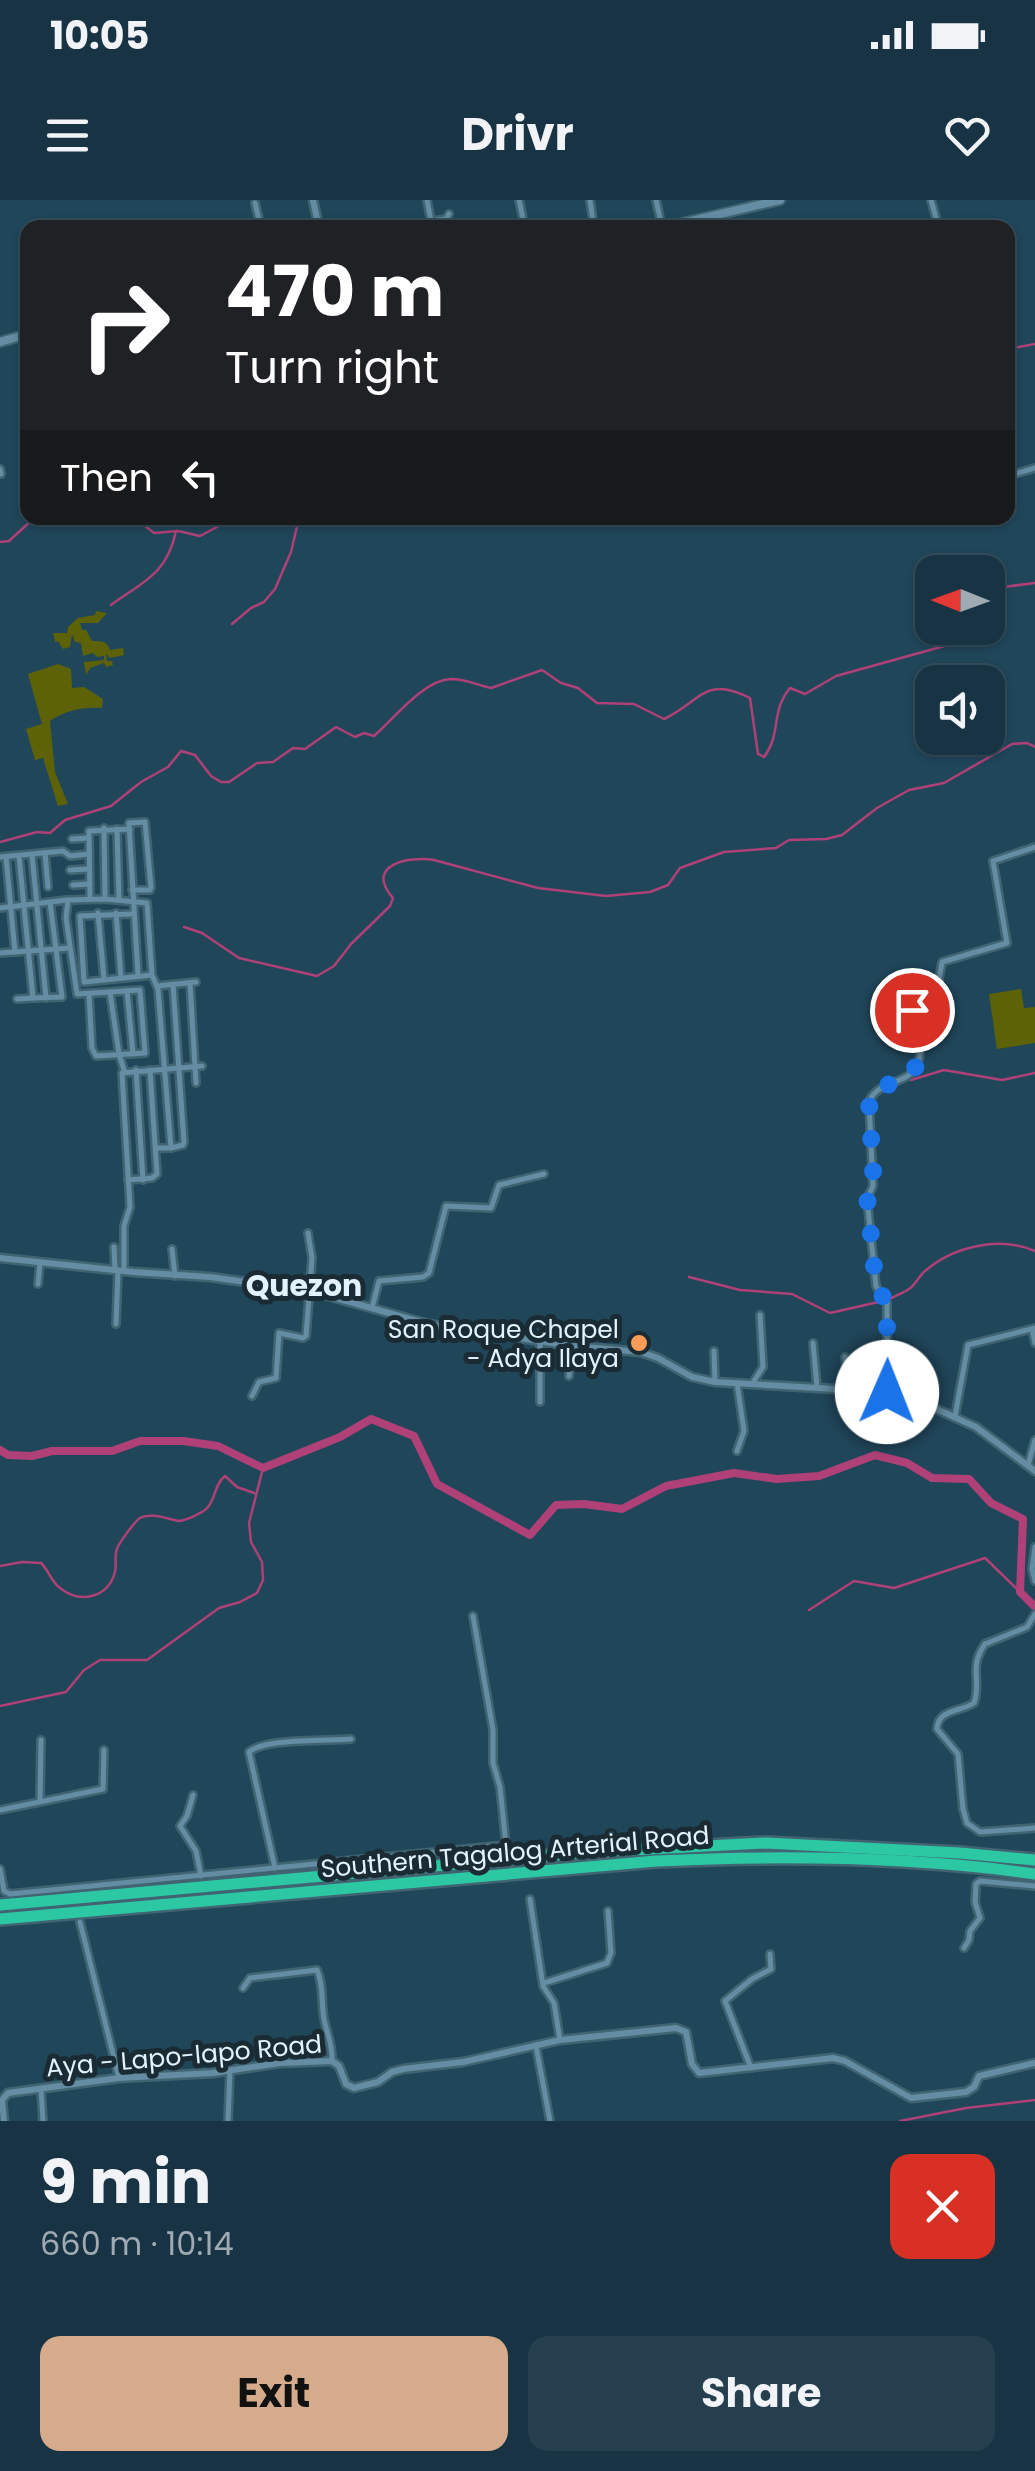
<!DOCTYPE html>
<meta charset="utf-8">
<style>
:root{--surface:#183444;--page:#253f4f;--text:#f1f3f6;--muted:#9faab2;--line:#364f5d;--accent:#d6ab8b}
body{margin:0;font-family:Poppins,sans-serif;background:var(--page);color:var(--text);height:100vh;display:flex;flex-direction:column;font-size:38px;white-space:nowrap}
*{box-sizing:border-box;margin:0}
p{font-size:32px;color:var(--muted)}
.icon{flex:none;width:55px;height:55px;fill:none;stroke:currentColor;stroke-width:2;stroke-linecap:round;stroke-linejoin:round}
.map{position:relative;height:1921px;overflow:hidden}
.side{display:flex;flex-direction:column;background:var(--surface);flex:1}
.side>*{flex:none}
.top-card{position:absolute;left:20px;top:20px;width:995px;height:305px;border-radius:20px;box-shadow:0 2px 8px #0004,0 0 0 2px var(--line);background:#202124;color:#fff;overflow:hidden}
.needle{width:65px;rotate:271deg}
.tools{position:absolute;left:915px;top:355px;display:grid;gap:20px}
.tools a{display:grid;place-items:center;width:90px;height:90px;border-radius:20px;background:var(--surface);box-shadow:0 2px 8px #0004,0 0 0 2px var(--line);font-size:50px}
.pin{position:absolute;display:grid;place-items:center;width:85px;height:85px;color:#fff;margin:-42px;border:5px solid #fff;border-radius:50%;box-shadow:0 2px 10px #0007}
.me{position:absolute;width:110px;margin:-55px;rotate:1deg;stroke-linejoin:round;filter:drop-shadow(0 0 8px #0008)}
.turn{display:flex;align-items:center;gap:35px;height:210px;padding:0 40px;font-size:45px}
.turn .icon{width:130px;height:130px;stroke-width:2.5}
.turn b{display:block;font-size:70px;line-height:85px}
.then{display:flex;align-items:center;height:95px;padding:0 40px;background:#0003;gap:20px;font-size:38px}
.round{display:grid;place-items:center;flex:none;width:105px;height:105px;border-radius:20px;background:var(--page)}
.summary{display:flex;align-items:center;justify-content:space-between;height:170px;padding:0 40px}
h1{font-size:60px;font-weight:700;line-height:75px}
.cta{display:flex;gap:20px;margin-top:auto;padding:20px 40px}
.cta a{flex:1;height:115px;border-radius:20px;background:var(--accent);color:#111;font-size:40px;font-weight:700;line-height:115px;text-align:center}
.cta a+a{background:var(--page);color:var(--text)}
.status{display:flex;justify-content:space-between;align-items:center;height:70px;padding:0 50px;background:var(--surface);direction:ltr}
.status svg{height:28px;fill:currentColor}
header{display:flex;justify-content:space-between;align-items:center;height:130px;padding:0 40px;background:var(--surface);font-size:45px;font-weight:700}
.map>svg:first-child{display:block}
</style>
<div class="status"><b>10:05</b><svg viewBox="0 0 49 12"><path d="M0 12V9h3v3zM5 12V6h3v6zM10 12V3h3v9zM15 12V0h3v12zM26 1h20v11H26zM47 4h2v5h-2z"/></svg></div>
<header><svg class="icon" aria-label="menu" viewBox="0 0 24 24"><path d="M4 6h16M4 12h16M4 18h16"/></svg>Drivr<svg class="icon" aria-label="heart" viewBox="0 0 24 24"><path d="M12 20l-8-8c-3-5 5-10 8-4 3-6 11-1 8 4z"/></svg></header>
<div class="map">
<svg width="1035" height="1921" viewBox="0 0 1035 1921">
<rect width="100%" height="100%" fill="#20465a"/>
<g fill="#5e6206">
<path d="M96,411l11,2 -9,10h-18l2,7h4l6,11c10,0 15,0 18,9l13,-2 1,7 -14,3 -4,-4 1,7h5l1,4 -7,2 -2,-4 -14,5 -4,7 -2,-13 20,-2v-4l-7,1 -4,-4 -10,3 -2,-13 -6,-1 -3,-8 -2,13 -7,2 -5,-8 -3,1 -2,-9h14l1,-6 10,-9 17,-3z"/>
<path d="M58,464l13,5 1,19 12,-1 19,12 -1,9c-20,-1 -35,2 -52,13l5,51 13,32 -10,2 -15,-48 -8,2 -9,-31 16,-5 -14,-50z"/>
<polygon points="1021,789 1024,808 1035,807 1035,843 997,849 989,794"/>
</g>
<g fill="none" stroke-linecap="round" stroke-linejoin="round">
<g stroke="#af4178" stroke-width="2.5">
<polyline points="1008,149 1035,144"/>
<polyline points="135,318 154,333 178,331 200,336 234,318"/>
<polyline points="0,342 9,341 34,318"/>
<polyline points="988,396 995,388 1035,383"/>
<path d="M111,405c33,-24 56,-31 65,-74"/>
<polyline points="232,424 251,408 264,402 275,389 291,352 299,318"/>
<path d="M0,642l37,-10 13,1 15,-13 46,-14 30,-24 27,-15 13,-16 14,4 16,21 10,6h8l28,-19 16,-1 20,-14 12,1 31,-22 19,10 9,-4 10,3c20,-17 49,-56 77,-57 15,0 26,6 40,9l51,-18 19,13 17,5 19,15 37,1 30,15c38,-18 40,-44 86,-21l8,56 6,3c18,-24 6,-45 26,-69l15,6 31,-18 130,-36 18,-12"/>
<path d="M184,727l18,6 37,25 78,18 17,-10 17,-22 39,-38 3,-8c-29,-33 15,-42 41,-38l104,28 68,8 44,-4 18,-7 12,-17 44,-16 52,-4 13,-8 37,-1 16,-4 35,-27 32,-18 35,-7 68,-39 15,-1 8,4"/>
<polyline points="911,880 944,870 1002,880 1035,873"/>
<polyline points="689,1077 740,1090 792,1094 830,1113 883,1101"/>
<path d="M888,1100c7,-4 15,-7 21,-11 6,-4 10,-13 16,-18 29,-25 75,-35 110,-20"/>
<path d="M0,1366l22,-4 19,1c8,8 10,18 19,25 20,16 48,10 55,-16 2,-8 -1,-16 2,-23 1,-5 19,-29 23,-31 10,-6 28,1 38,3 6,0 17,-5 22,-8 17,-8 12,-27 25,-37l12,11 17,6"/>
<polyline points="809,1410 854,1381 894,1388 985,1358 1020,1392"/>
<polyline points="0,1506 66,1492 84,1470 100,1460 147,1460 219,1408 240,1402 257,1393 263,1380 262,1362 251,1342 249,1323 263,1268"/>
<polyline points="900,1921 966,1908 1035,1900"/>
</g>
<polyline stroke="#af4178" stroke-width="8" points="0,1250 8,1255 32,1256 52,1251 112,1251 140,1241 183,1241 218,1246 263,1268 340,1237 371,1219 414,1236 437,1284 530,1335 556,1305 584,1304 622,1309 666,1286 734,1273 777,1279 819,1276 875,1255 907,1263 932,1278 969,1279 991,1303 1023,1319 1020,1392 1035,1407"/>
<defs>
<g id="minor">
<polyline points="427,0 431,21 446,19 449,14"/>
<polyline points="519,0 525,28"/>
<polyline points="590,0 594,28"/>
<polyline points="656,0 662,27"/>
<polyline points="931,0 939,28"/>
<polyline points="255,3 261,28"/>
<polyline points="0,269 1,274"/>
<polyline points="1008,276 1035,268"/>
<polyline points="104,628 105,699"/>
<polyline points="117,629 119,700"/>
<polyline points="72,639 88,638"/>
<polyline points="45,653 48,687"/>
<polyline points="32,655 46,798"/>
<polyline points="19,656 33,798 62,797 50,702"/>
<polyline points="0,657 63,651 70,656 89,654"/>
<polyline points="6,657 15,752"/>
<polyline points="70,670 89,669"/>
<polyline points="73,685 90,684"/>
<polyline points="132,690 150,690 151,687 145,622 129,623 138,775"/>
<polyline points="90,699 89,631 130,629"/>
<polyline points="0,708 67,700"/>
<polyline points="98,713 104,779"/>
<polyline points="116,713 121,777"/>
<polyline points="0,753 70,748"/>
<polyline points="84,782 80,716 132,714"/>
<polyline points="85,782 152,775"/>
<polyline points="190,783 196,883"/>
<polyline points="157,786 196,782"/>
<polyline points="127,791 133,854"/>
<polyline points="89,794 92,848 96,856 145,853 140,790 110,792"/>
<polyline points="17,799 33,798"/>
<polyline points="124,870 119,854 110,792 77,794 66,718 68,700 105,699 147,703 152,775 158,789 171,948 156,948"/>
<polyline points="136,870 143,980"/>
<polyline points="171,948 183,945 184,942 173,785"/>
<polyline points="128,980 152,978 157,974 150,870"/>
<polyline points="114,1047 115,1069"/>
<polyline points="172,1049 175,1076"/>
<polyline points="124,1071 124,1026 130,1007 122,873 202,866"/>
<polyline points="38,1084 40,1063"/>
<polyline points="372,1108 379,1081 423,1077 429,1073 446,1006 491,1008 499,985 544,974"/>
<polyline points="116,1124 118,1071"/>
<polyline points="1032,1129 1035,1143"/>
<polyline points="813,1143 817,1187"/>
<polyline points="714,1151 715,1182"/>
<polyline points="845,1157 852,1219"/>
<polyline points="569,1176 572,1146"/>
<polyline points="737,1183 744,1231 737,1251"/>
<polyline points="752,1184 763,1167 760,1115"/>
<path d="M887,1192v-89l-11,-17 -9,-87 6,-13 -4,-84c8,-22 40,-17 48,-37 15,-34 -33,-38 20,-73l5,-30 65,-19 -14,-82 42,-14"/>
<polyline points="252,1196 259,1182 276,1178 279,1133 303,1138 306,1136 312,1058 308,1033"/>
<polyline points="540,1202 540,1141"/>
<polyline points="955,1216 968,1145 1035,1128"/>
<polyline points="1028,1265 1035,1240"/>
<polyline points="1035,1347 1032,1369 1035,1381"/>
<path d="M1035,1414l-8,13 -42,17c-17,24 -3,36 -11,59 -14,9 -36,6 -37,26l21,25 5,55 4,14 13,9 55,-4"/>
<polyline points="193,1595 187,1616 180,1626 196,1651 201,1676"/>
<polyline points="40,1602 41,1540"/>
<polyline points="0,1610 103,1589 104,1550"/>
<path d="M275,1668l-26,-116c16,-14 79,-11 102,-13"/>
<polyline points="0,1669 4,1691 10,1694 506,1645 500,1587 493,1563 493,1530 473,1416"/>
<polyline points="530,1699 543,1786 554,1803 560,1840"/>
<polyline points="80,1722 119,1878"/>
<polyline points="964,1748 969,1740 970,1731 980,1718 975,1702 976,1684 980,1681 1035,1686"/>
<polyline points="544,1783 607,1763 611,1753 608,1711"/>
<path d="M243,1788l7,-10 67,-8c7,15 4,33 7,49 3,15 9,26 8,42"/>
<polyline points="536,1846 550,1921"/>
<polyline points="751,1868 725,1801 752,1779 771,1769 770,1754"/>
<polyline points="41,1889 43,1921"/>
<polyline points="228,1921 230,1870"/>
</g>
<g id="tertiary">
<polyline points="313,0 319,28"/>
<polyline points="0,1058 133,1072 210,1077 311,1091 428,1124 572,1146 641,1152 658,1158 692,1177 715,1182 887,1192 910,1197 976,1227 1035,1271"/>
<polyline points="4,1921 2,1900 8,1893 119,1878 213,1873 280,1863 332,1861 339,1866 346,1884 354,1888 378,1882 392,1872 403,1869 463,1862 560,1840 676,1828 686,1832 692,1864 699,1873 833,1858 845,1861 911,1898 966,1892 974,1887 979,1876 1035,1863"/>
</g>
<g id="secondary">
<polyline points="661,28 780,0"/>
<polyline points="0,142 28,134"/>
</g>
<g id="motorway">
<polyline points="0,1705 590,1652 766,1643 960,1653 1035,1660"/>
<path d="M0,1719l656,-58c126,-6 253,-5 379,13"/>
</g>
</defs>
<use href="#minor" stroke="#416473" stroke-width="10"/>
<use href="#tertiary" stroke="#416473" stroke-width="11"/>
<use href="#secondary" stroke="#416473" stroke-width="12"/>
<use href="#motorway" stroke="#416473" stroke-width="16"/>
<use href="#minor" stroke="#648ca2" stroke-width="5"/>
<use href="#tertiary" stroke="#648ca2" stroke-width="6"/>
<use href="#secondary" stroke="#648ca2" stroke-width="8"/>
<use href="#motorway" stroke="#2cc8a4" stroke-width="11"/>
</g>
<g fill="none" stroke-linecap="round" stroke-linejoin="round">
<path stroke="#1a73e8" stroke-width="18" stroke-dasharray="0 32.4" d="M887,1192v-89l-11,-17 -9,-90 7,-10 -5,-84 4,-10c12,-7 27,-11 37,-19 18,-13 1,-45 2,-63"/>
</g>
<circle fill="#fe9b59" stroke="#1a2b33" stroke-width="4" cx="639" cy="1143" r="10"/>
<g text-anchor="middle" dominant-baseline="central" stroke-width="10" stroke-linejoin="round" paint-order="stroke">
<g font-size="25" fill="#e2f3fd" stroke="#1a2b33" text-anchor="end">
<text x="619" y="1129">San Roque Chapel<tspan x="619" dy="29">- Adya Ilaya</tspan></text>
</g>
<g font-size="25" fill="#e2f3fd" stroke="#1a2b33">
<text transform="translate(515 1652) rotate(-5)">Southern Tagalog Arterial Road</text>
<text transform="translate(184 1856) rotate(-5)">Aya - Lapo-lapo Road</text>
</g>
<g font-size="30" font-weight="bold" fill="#e2f3fd" stroke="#1a2b33">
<text x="304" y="1085">Quezon</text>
</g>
</g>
</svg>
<div class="tools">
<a><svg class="needle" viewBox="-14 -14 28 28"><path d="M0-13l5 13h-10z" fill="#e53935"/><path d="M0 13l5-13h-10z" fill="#9faab2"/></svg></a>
<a><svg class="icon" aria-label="sound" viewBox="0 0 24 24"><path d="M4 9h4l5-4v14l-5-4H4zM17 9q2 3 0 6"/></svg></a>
</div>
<div class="pin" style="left:912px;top:810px;background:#d93025"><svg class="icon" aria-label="arrive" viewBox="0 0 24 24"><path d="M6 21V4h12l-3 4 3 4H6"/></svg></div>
<svg class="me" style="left:887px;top:1192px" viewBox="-20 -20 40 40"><circle r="19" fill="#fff"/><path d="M0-13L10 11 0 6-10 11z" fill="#1a73e8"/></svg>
<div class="top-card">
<div class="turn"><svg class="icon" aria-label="right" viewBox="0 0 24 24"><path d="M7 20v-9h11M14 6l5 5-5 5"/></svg><div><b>470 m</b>Turn right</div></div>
<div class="then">Then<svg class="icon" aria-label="left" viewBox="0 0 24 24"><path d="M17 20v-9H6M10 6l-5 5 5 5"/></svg></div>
</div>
</div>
<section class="side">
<div class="summary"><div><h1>9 min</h1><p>660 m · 10:14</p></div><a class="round" style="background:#d93025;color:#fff"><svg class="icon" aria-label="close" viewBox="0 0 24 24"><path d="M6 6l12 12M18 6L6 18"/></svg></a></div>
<div class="cta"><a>Exit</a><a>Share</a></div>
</section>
